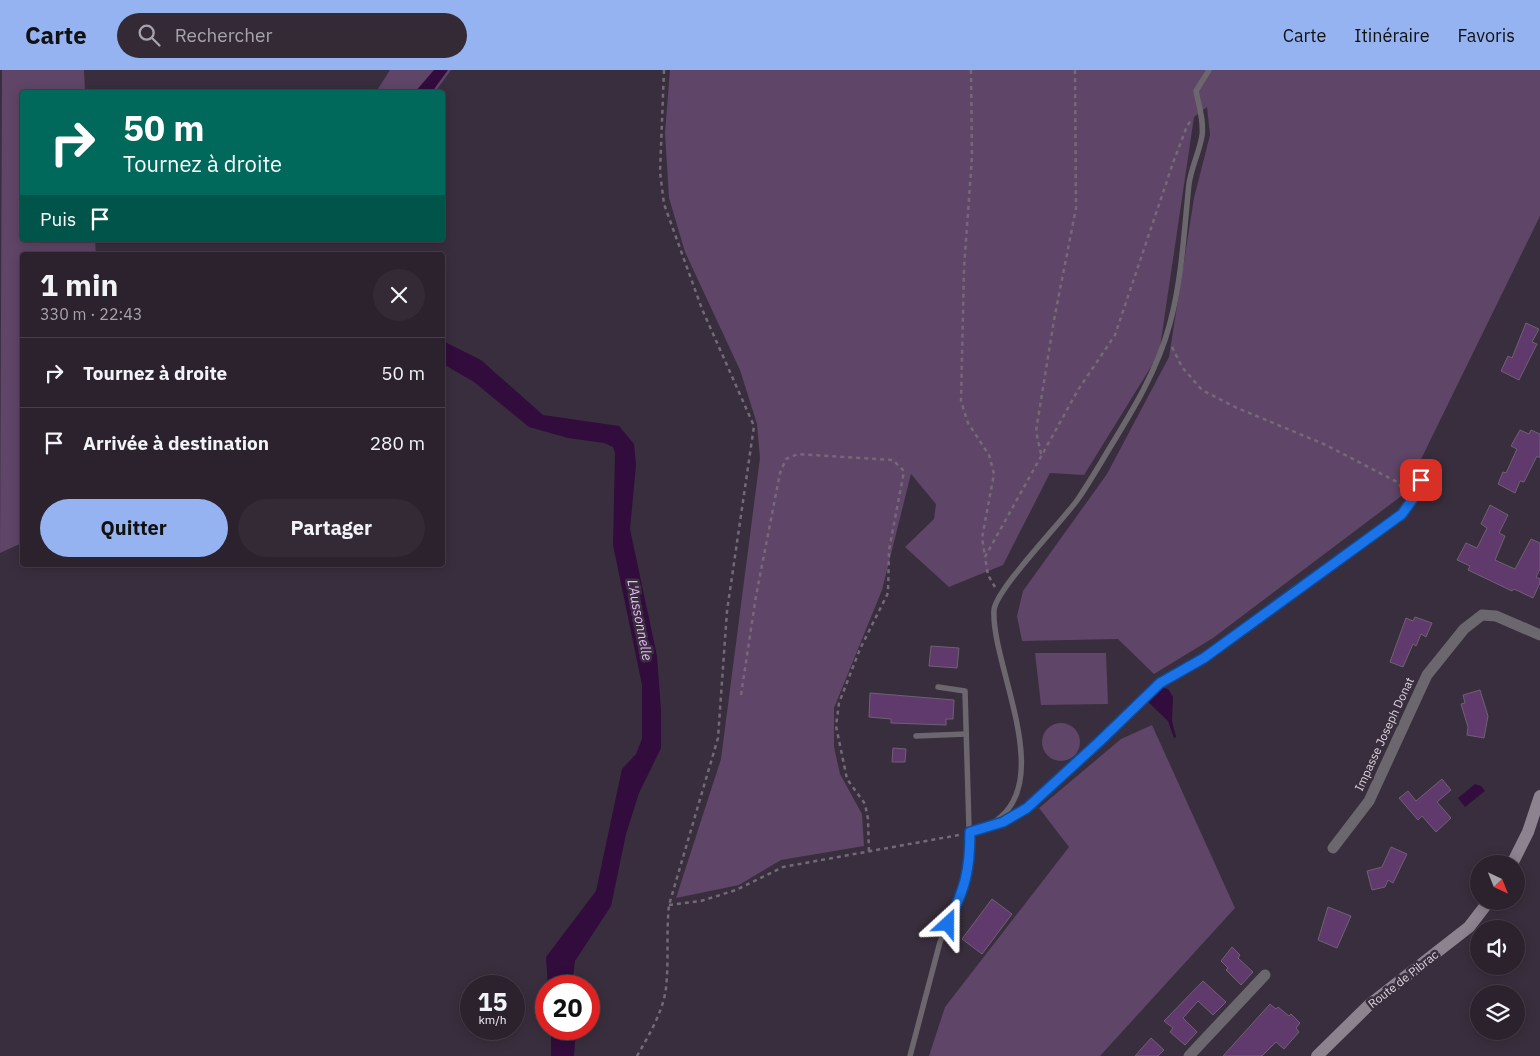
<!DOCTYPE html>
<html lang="fr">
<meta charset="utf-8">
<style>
:root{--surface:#2b222e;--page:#332a36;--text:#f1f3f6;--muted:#a6a4aa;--line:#473f4a;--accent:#95b2f1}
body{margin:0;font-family:"IBM Plex Sans",sans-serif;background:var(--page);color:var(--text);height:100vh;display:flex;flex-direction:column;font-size:19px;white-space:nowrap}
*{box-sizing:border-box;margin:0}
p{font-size:16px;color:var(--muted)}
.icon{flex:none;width:28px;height:28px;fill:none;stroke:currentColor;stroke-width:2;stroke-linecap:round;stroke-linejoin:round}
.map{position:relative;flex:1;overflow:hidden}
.drawer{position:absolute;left:20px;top:182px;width:425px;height:315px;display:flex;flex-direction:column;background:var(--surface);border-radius:5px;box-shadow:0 2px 12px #0003,0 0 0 1px var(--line)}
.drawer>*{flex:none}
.guide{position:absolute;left:20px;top:20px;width:425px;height:152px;border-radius:5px;box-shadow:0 2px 12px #0003,0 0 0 1px var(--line);background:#00695c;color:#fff;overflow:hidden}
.needle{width:32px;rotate:137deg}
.tools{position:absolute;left:1470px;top:785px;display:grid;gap:10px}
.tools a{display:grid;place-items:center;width:55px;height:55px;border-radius:50%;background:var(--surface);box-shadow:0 2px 12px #0003,0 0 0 1px var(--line);font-size:25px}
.speed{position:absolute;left:460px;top:905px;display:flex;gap:10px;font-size:25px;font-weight:700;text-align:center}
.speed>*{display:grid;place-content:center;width:65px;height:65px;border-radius:50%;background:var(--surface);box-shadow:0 2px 12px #0003,0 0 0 1px var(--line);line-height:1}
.speed small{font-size:12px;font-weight:400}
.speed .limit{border:8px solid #d22;background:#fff;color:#111}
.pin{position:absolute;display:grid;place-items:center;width:42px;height:42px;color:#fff;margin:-21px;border-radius:10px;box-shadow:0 2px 8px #0006}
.me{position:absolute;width:55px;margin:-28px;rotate:24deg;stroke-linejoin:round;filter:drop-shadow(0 0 4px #0008)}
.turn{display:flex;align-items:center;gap:18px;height:105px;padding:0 20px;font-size:22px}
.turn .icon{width:65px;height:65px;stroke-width:2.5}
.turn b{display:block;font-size:35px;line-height:42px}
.then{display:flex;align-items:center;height:48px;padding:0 20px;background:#0003;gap:10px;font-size:19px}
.round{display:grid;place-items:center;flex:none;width:52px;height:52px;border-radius:26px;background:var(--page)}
.headline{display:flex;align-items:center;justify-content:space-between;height:85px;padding:0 20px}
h1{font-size:30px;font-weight:700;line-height:38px}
.cta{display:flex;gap:10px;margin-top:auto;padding:10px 20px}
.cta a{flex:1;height:58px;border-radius:30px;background:var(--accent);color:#111;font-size:20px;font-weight:700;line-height:58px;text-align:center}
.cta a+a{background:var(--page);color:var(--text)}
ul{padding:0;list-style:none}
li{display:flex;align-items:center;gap:15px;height:70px;padding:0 20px;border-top:1px solid var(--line)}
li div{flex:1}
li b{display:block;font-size:19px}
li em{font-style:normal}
header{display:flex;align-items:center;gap:30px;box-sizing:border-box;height:70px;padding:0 25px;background:var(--accent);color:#111}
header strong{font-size:24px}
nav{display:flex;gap:28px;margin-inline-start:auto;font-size:18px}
.search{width:350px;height:45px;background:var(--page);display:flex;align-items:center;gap:12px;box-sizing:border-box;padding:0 18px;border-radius:28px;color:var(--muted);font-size:19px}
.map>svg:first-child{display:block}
</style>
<header>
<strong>Carte</strong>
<div class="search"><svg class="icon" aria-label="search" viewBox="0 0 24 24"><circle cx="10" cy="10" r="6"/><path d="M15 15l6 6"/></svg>Rechercher</div>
<nav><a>Carte</a><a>Itinéraire</a><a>Favoris</a></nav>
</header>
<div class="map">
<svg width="1540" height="986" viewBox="0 0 1540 986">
<rect width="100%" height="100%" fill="#392e3d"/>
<g fill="#5f4567">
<polygon points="2,0 84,0 85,22 22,22 22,170 95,170 96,185 22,185 22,473 0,483"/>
<polygon points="390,0 451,0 435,22 376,22"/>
<polygon points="670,0 1540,0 1540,146 1404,424 1213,568 1154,604 1118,569 1022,571 1017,546 1023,521 1107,404 1169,287 1194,128 1210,65 1207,37 1194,47 1159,284 1084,405 1050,403 1003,495 949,517 905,477 934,449 936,434 911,404 882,520 834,638 834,677 840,704 862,744 864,776 781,790 739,815 676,828 721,689 760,388 757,354 740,300 685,182 669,128 665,63"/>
<polygon points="1035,583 1106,583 1108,634 1041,635"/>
<circle cx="1061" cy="672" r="19"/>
<polygon points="1152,655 1235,838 1100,986 929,986 945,937 1069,777 1039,738 1121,669"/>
</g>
<g fill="#320c3c">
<polygon points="434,0 448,0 432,22 415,22"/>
<polygon points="443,271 481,290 543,345 619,356 634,374 636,395 630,459 657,586 661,640 661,678 639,723 626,764 611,836 575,891 572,916 548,916 546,887 596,821 622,699 636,684 642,669 642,615 613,475 615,383 613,377 604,373 568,368 529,357 474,312 443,294"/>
<polygon points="1159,617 1168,619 1173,627 1172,651 1176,667 1174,668 1168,651 1149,633 1149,627"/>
<polygon points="1475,714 1481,716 1485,721 1465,737 1458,728"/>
<polygon points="551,959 576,959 574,986 551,986"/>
</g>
<g fill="#603a6c" stroke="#6e6172">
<polygon points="1526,253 1539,259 1532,272 1537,274 1519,310 1501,301 1508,286 1512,288"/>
<polygon points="1520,360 1529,364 1531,360 1540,364 1540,388 1537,386 1524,412 1520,411 1515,423 1498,414 1503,402 1506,403 1517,379 1511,376"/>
<polygon points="1490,435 1508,445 1499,463 1505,466 1495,490 1515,499 1531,469 1540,473 1540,499 1536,507 1540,509 1540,513 1533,528 1514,519 1512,521 1468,500 1470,496 1457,490 1466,473 1477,478 1487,458 1481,454"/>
<polygon points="1415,547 1432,553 1426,567 1421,564 1416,576 1413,574 1403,597 1390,592 1406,548 1413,551"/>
<polygon points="931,576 959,578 957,598 929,596"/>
<polygon points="1480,620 1488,646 1484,668 1467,665 1468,657 1461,634 1465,633 1463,625"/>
<polygon points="870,623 954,630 953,649 946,649 946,655 891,653 891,649 869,647"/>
<polygon points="893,678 906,679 905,692 892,692"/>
<polygon points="1442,709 1451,720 1437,732 1451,748 1436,762 1422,746 1418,750 1399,728 1408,721 1416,731"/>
<polygon points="1391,777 1407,784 1393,813 1388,810 1385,817 1372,820 1367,801 1382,797"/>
<polygon points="992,829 1012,844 982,884 962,869"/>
<polygon points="1328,837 1351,846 1337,878 1318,870"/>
<polygon points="1232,877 1240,885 1238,888 1253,902 1241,915 1226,900 1228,898 1221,891"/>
<polygon points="1203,911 1226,932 1213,945 1198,931 1183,948 1197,962 1185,975 1170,962 1173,958 1164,951"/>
<polygon points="1270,934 1276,939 1278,937 1289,946 1291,944 1300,953 1296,958 1299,962 1284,979 1276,972 1262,986 1223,986"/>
<polygon points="1151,968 1164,980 1158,986 1135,986"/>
</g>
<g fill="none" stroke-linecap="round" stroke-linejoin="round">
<g stroke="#746a77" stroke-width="2.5" stroke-dasharray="4 4" stroke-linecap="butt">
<polyline points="971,0 972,87 964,198 961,331 968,353 989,385 994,404 982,468 985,486"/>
<polyline points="1172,277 1182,297 1202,320 1235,337 1326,375 1399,413 1404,424"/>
<polyline points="1041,384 1036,361 1054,250 1076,138 1075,0"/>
<polyline points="995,517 988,505 985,487 1078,320 1115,265 1173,93 1187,56 1192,49"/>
<polyline points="741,625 756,526 780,403 786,389 798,384 893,390 904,401 889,480 888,523 860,579 839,633 836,656 847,709 865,734 868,749 869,783"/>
<polyline points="669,835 701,831 736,820 783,797 959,765"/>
<path d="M637,986c12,-21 26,-44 29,-68 3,-28 0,-55 3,-83l49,-167 9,-127 27,-185 -52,-117 -38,-105 -4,-32 4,-102"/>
</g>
<g stroke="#6c676e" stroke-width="5.5">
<polyline points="916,666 966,664"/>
<polyline points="991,756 1003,753 1027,738 1099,673 1160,613 1204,588 1402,444 1412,430 1421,410"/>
<path d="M970,762c9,-4 20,-7 27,-12 58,-42 -6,-156 -3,-210 2,-21 68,-88 84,-111 11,-16 21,-33 31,-50 24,-39 49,-80 61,-126 12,-45 14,-92 19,-139 2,-16 10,-31 13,-48 2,-15 -3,-30 -6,-45l13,-21"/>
<polyline points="910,986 940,872 964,818 970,793 965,621 938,617"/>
</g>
<g stroke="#6c676e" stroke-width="11">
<polyline points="1333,778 1369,731 1427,605 1464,559 1482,545 1496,546 1540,565"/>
<polyline points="1189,986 1265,905"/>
</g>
<g stroke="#8d8390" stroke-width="12">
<polyline points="1512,794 1528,762 1540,726"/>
<polyline points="1317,986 1369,935 1469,857 1489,831"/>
</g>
</g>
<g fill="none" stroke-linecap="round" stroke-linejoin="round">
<defs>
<path id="route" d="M948,854c17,-37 22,-52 22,-92l33,-10 24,-14 72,-66 61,-59 44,-25 198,-144 10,-14 9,-20"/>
</defs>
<use href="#route" stroke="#114b97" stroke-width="12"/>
<use href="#route" stroke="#1a73e8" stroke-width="9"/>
</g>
<g text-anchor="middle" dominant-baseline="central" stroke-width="5" stroke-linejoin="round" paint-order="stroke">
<g font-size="12" fill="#ddd5df" stroke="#392e3d">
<text transform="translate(1384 664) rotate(-65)">Impasse Joseph Donat</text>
<text transform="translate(1403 909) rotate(-38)">Route de Pibrac</text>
</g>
<g font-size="14" font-style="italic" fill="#e9baf8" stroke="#392e3d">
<text transform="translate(640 550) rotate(79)">L'Aussonnelle</text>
</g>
</g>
</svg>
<div class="tools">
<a><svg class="needle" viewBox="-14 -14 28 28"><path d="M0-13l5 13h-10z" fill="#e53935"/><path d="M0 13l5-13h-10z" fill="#a6a4aa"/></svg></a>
<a><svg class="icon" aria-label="sound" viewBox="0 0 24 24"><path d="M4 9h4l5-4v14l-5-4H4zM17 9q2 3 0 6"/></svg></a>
<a><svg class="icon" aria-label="layers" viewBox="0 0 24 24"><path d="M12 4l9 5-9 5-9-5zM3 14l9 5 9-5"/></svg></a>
</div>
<div class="speed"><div>15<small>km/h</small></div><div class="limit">20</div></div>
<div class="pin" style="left:1421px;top:410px;background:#d93025"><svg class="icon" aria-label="arrive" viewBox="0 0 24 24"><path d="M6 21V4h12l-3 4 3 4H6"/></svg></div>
<svg class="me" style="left:948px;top:854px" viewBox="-20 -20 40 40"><path d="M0-17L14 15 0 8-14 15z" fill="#1a73e8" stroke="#fff" stroke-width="4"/></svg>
<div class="guide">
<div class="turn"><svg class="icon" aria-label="right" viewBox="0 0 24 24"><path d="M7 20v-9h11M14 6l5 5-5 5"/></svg><div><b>50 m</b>Tournez à droite</div></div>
<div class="then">Puis<svg class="icon" aria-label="arrive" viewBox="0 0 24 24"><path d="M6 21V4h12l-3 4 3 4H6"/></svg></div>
</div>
<section class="drawer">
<div class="headline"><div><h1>1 min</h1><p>330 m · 22:43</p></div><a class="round"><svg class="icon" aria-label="close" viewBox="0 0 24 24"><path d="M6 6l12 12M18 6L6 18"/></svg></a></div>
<ul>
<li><svg class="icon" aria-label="right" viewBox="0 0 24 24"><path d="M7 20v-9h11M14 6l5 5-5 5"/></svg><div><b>Tournez à droite</b></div><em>50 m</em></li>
<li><svg class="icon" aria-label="arrive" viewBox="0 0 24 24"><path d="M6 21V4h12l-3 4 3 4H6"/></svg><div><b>Arrivée à destination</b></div><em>280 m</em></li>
</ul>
<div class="cta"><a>Quitter</a><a>Partager</a></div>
</section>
</div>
